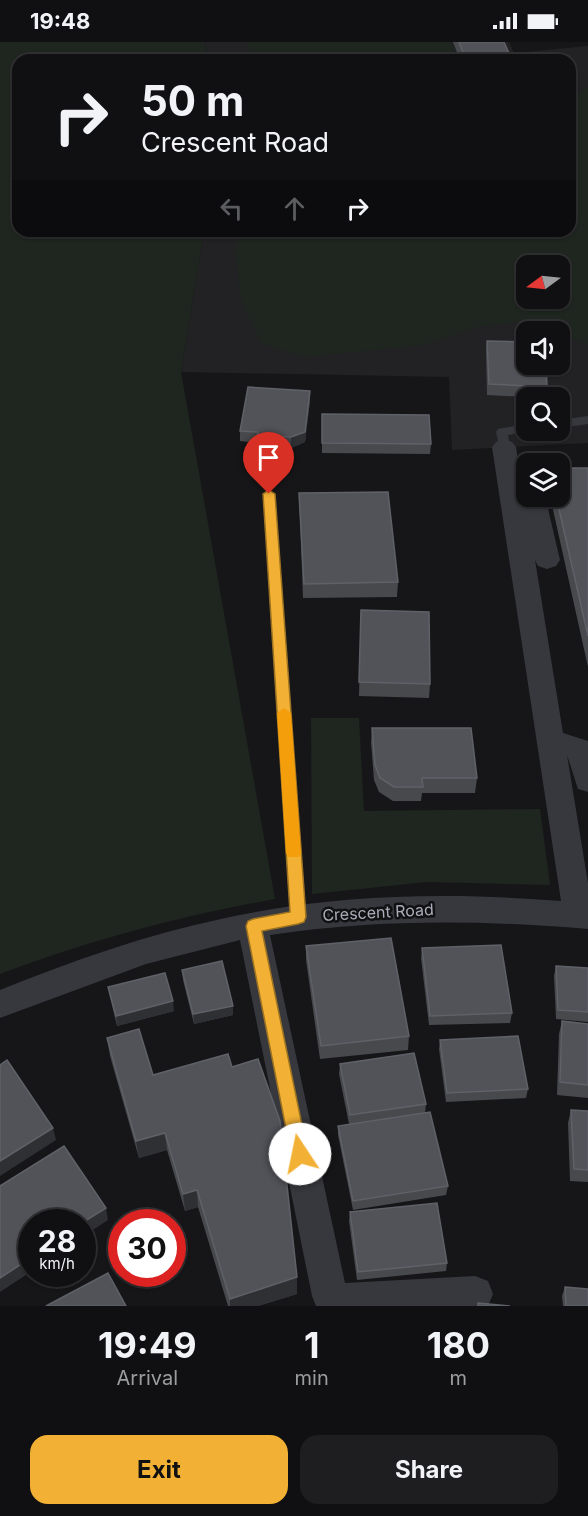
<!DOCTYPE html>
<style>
:root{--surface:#101012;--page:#1e1e20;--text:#f1f3f6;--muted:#9c9d9f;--line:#303032;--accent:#f2b134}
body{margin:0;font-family:Inter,sans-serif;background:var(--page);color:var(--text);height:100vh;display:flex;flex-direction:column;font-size:22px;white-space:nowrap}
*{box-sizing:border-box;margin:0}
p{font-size:20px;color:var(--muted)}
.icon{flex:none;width:33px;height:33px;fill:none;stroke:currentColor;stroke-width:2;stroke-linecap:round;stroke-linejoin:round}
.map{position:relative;height:1264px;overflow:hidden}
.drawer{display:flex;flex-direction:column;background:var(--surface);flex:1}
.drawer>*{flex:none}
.guide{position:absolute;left:12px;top:12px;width:564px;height:183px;border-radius:18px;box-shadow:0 2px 4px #0004,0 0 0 2px var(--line);background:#101012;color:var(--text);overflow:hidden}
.needle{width:39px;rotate:255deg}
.tools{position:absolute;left:516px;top:213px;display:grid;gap:12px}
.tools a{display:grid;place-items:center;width:54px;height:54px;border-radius:12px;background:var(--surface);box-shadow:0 2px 4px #0004,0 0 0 2px var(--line);font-size:30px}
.speed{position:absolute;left:18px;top:1167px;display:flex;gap:12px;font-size:30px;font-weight:700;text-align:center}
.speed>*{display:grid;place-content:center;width:78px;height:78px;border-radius:50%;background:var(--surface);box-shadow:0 2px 4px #0004,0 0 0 2px var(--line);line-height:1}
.speed small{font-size:15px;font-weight:400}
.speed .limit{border:9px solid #d22;background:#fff;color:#111}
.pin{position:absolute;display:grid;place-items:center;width:51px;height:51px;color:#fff;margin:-62px -26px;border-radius:50% 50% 50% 0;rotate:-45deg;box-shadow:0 0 6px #0007}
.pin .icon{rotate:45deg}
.me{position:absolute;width:66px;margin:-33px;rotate:349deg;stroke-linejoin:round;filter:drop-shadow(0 0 4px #0008)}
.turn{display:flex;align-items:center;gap:21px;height:126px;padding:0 30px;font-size:27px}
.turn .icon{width:78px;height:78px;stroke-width:2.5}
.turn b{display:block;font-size:42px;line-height:51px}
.lanes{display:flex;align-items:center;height:57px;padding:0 30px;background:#0003;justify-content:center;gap:30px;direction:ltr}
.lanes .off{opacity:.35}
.eta{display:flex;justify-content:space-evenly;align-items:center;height:102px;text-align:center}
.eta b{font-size:36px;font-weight:700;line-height:42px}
.cta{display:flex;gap:12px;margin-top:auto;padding:12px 30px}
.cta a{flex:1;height:69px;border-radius:18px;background:var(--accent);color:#111;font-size:24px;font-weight:700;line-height:69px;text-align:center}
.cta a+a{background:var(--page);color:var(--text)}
.status{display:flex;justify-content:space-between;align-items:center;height:42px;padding:0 30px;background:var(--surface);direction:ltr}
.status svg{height:16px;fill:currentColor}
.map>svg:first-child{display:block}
</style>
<div class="status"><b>19:48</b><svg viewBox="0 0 49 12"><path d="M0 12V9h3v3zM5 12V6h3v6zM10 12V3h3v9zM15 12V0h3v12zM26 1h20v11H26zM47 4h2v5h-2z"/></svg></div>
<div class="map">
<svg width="588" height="1264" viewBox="0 0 588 1264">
<rect width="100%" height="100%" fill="#161618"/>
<path fill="#222225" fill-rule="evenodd" d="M204,0h305l5,11 74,-7v397l-136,7 -3,-73 -268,-5 23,-141h366v-171h-361zM526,224h34v32h-34zM526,290h34v32h-34zM526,356h34v32h-34z"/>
<g fill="#1e261f" fill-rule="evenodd">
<path d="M0,0h204l5,18h-191v171h186l-23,141 94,527c-95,17 -185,41 -275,75z"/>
<polygon points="247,0 451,0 458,18 251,18"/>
<path d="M588,45v257l-28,-10v-2l-8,-1 -29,-9 -43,4 -57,19 -118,12 -43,-13 -21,-44 -6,-51 8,-18h327v-133zM526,224h34v32h-34z"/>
<polygon points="311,676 359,676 364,769 540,767 550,843 427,840 312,852"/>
</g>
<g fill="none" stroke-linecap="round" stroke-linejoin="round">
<g fill="#37383d" fill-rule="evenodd">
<polygon points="588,374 588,382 560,386 560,378"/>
<polygon points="526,382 526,388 530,389 508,393 510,405 508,408 500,408 496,390 498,387"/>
<polygon points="269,448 275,452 306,875 303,880 298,881 293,880 290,875 263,452"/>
</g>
<path fill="#37383d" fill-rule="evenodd" d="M504,397l8,3 4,5 7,45 3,-2v6h19l15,64 -4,6 -9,3 -9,-3 -3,-6 28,173 25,8v51l-10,-3 -11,-34 21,128v46c-106,-9 -212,-10 -318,6l75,348 130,-7 13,5 5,13 -5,12h-172l-4,-10 -72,-356 -94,24 -146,54v-28c72,-29 145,-55 221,-71 111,-25 227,-27 340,-18l-69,-454 4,-5z"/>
</g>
<g fill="#47494d">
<polygon points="453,0 504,0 512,18 460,18"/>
<polygon points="487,299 526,322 547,345 546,356 487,353 486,309"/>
<polygon points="310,349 310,359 305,400 291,406 257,404 257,401 240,399 240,389"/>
<polygon points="322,372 431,402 430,412 322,411"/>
<polygon points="588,426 588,625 550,454 560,454"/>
<polygon points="299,451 398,540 397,555 303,556"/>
<polygon points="361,568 430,642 429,656 359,654"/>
<polygon points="372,686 477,736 475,751 422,751 421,759 393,759 379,750 374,738 371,700"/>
<polygon points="306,904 409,994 408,1008 320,1017 306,918"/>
<polygon points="422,906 512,971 510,981 429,983 421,916"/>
<polygon points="556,924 588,926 588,980 556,977 554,934"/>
<polygon points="182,928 233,964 233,973 194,982 183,938"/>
<polygon points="108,945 174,969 117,984 110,955"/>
<polygon points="562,979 588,982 588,1056 557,1053 559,992"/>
<polygon points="107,996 153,1033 297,1252 258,1264 228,1264 198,1165 185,1169 167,1108 139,1116 110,1014"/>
<polygon points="440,998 528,1047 526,1056 446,1060 439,1007"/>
<polygon points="340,1022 426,1062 425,1071 448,1144 446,1153 353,1168 338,1093 338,1084 349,1082 339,1032"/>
<polygon points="571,1068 588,1069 588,1140 570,1139 568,1081"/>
<polygon points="350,1170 447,1221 446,1229 357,1238 349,1179"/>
<polygon points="565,1245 588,1264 563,1264 562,1254"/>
</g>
<g fill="#2f3033">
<polygon points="310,349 310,359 305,400 291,406 291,395"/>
<polygon points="173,959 174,969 117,984 116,974"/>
<polygon points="233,964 233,973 194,982 193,972"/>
<polygon points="53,1086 56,1098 0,1134 0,1119"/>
<polygon points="165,1091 167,1108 139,1116 136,1099"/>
<polygon points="197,1148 198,1165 185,1169 183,1152"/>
<polygon points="106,1166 108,1178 82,1195 82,1181"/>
<polygon points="32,1215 32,1229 0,1250 0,1236"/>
<polygon points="297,1235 297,1252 258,1264 230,1264 230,1257"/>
</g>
<g fill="#525359" stroke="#5f6168" stroke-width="1.5">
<polygon points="459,0 504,0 512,18 466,18"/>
<polygon points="487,299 526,300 526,322 546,323 547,345 489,342"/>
<polygon points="248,345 310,349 305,390 291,395 257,393 258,390 240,389"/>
<polygon points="322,372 429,373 431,402 322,401"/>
<polygon points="560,426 588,426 588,594 556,454 560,454"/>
<polygon points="388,450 398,540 304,542 299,451"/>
<polygon points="361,568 429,570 430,642 359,640"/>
<polygon points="372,686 471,686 477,736 422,736 423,745 394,745 380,736 375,723"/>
<polygon points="391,896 409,994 321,1004 306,904"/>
<polygon points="501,903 512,971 430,974 422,906"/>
<polygon points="222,919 233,964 193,972 182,928"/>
<polygon points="556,924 588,926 588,970 558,968"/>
<polygon points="165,931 173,959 116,974 108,945"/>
<polygon points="562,979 588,982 588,1043 560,1040"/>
<polygon points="139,987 153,1033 228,1012 232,1025 258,1017 280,1079 297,1235 230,1257 197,1148 183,1152 165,1091 136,1099 107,996"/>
<polygon points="518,994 528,1047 447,1051 440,998"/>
<polygon points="414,1011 426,1062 350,1073 340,1022"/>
<polygon points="7,1018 53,1086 0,1119 0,1023"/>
<polygon points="571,1068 588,1069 588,1128 574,1127"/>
<polygon points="430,1070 448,1144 353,1159 338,1084"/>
<polygon points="64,1104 106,1166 82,1181 82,1180 32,1180 32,1215 0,1236 0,1144"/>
<polygon points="437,1161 447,1221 358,1230 350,1170"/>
<polygon points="108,1231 126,1264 46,1264"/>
<polygon points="565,1245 588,1247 588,1264 566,1264"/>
<polygon points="478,1261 510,1264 478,1264"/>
</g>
<polygon fill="#f2b134" stroke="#9d7322" stroke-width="1.5" points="269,448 275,452 306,875 304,880 298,882 262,889 308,1112 306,1117 300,1120 293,1117 291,1112 246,884 248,879 253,877 290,870 263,452"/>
<polygon fill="#f59e0b" points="284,666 291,671 301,811 299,815 288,815 286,811 277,671"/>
<g text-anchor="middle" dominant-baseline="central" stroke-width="5" stroke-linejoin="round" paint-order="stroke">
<g font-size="16" fill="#a8adb8" stroke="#111113">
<text transform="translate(378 870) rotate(-3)">Crescent Road</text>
</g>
</g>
</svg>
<div class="tools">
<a><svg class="needle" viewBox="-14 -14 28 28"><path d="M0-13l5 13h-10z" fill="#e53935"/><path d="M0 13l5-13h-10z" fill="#9c9d9f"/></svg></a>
<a><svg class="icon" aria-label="sound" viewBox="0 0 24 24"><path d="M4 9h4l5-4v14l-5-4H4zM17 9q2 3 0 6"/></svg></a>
<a><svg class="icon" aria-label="search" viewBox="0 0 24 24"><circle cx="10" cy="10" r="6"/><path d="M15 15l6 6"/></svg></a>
<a><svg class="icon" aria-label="layers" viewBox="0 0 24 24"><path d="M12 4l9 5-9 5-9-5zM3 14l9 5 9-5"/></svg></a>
</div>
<div class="speed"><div>28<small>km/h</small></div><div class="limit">30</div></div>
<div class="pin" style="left:269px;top:452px;background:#d93025"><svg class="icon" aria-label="arrive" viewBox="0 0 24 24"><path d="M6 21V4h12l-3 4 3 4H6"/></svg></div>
<svg class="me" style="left:300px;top:1112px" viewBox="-20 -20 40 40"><circle r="19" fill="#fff"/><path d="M0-13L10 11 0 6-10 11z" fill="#f2b134"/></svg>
<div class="guide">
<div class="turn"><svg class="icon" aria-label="right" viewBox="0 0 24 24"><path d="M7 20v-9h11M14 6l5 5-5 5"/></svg><div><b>50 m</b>Crescent Road</div></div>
<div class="lanes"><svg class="icon off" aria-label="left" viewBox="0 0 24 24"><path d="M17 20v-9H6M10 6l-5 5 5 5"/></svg><svg class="icon off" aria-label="ahead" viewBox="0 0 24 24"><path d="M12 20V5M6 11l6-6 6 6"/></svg><svg class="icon" aria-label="right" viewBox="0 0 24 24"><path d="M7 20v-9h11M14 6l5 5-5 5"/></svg></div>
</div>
</div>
<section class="drawer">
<div class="eta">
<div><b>19:49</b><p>Arrival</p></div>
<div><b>1</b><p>min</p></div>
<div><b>180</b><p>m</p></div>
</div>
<div class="cta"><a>Exit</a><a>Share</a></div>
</section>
